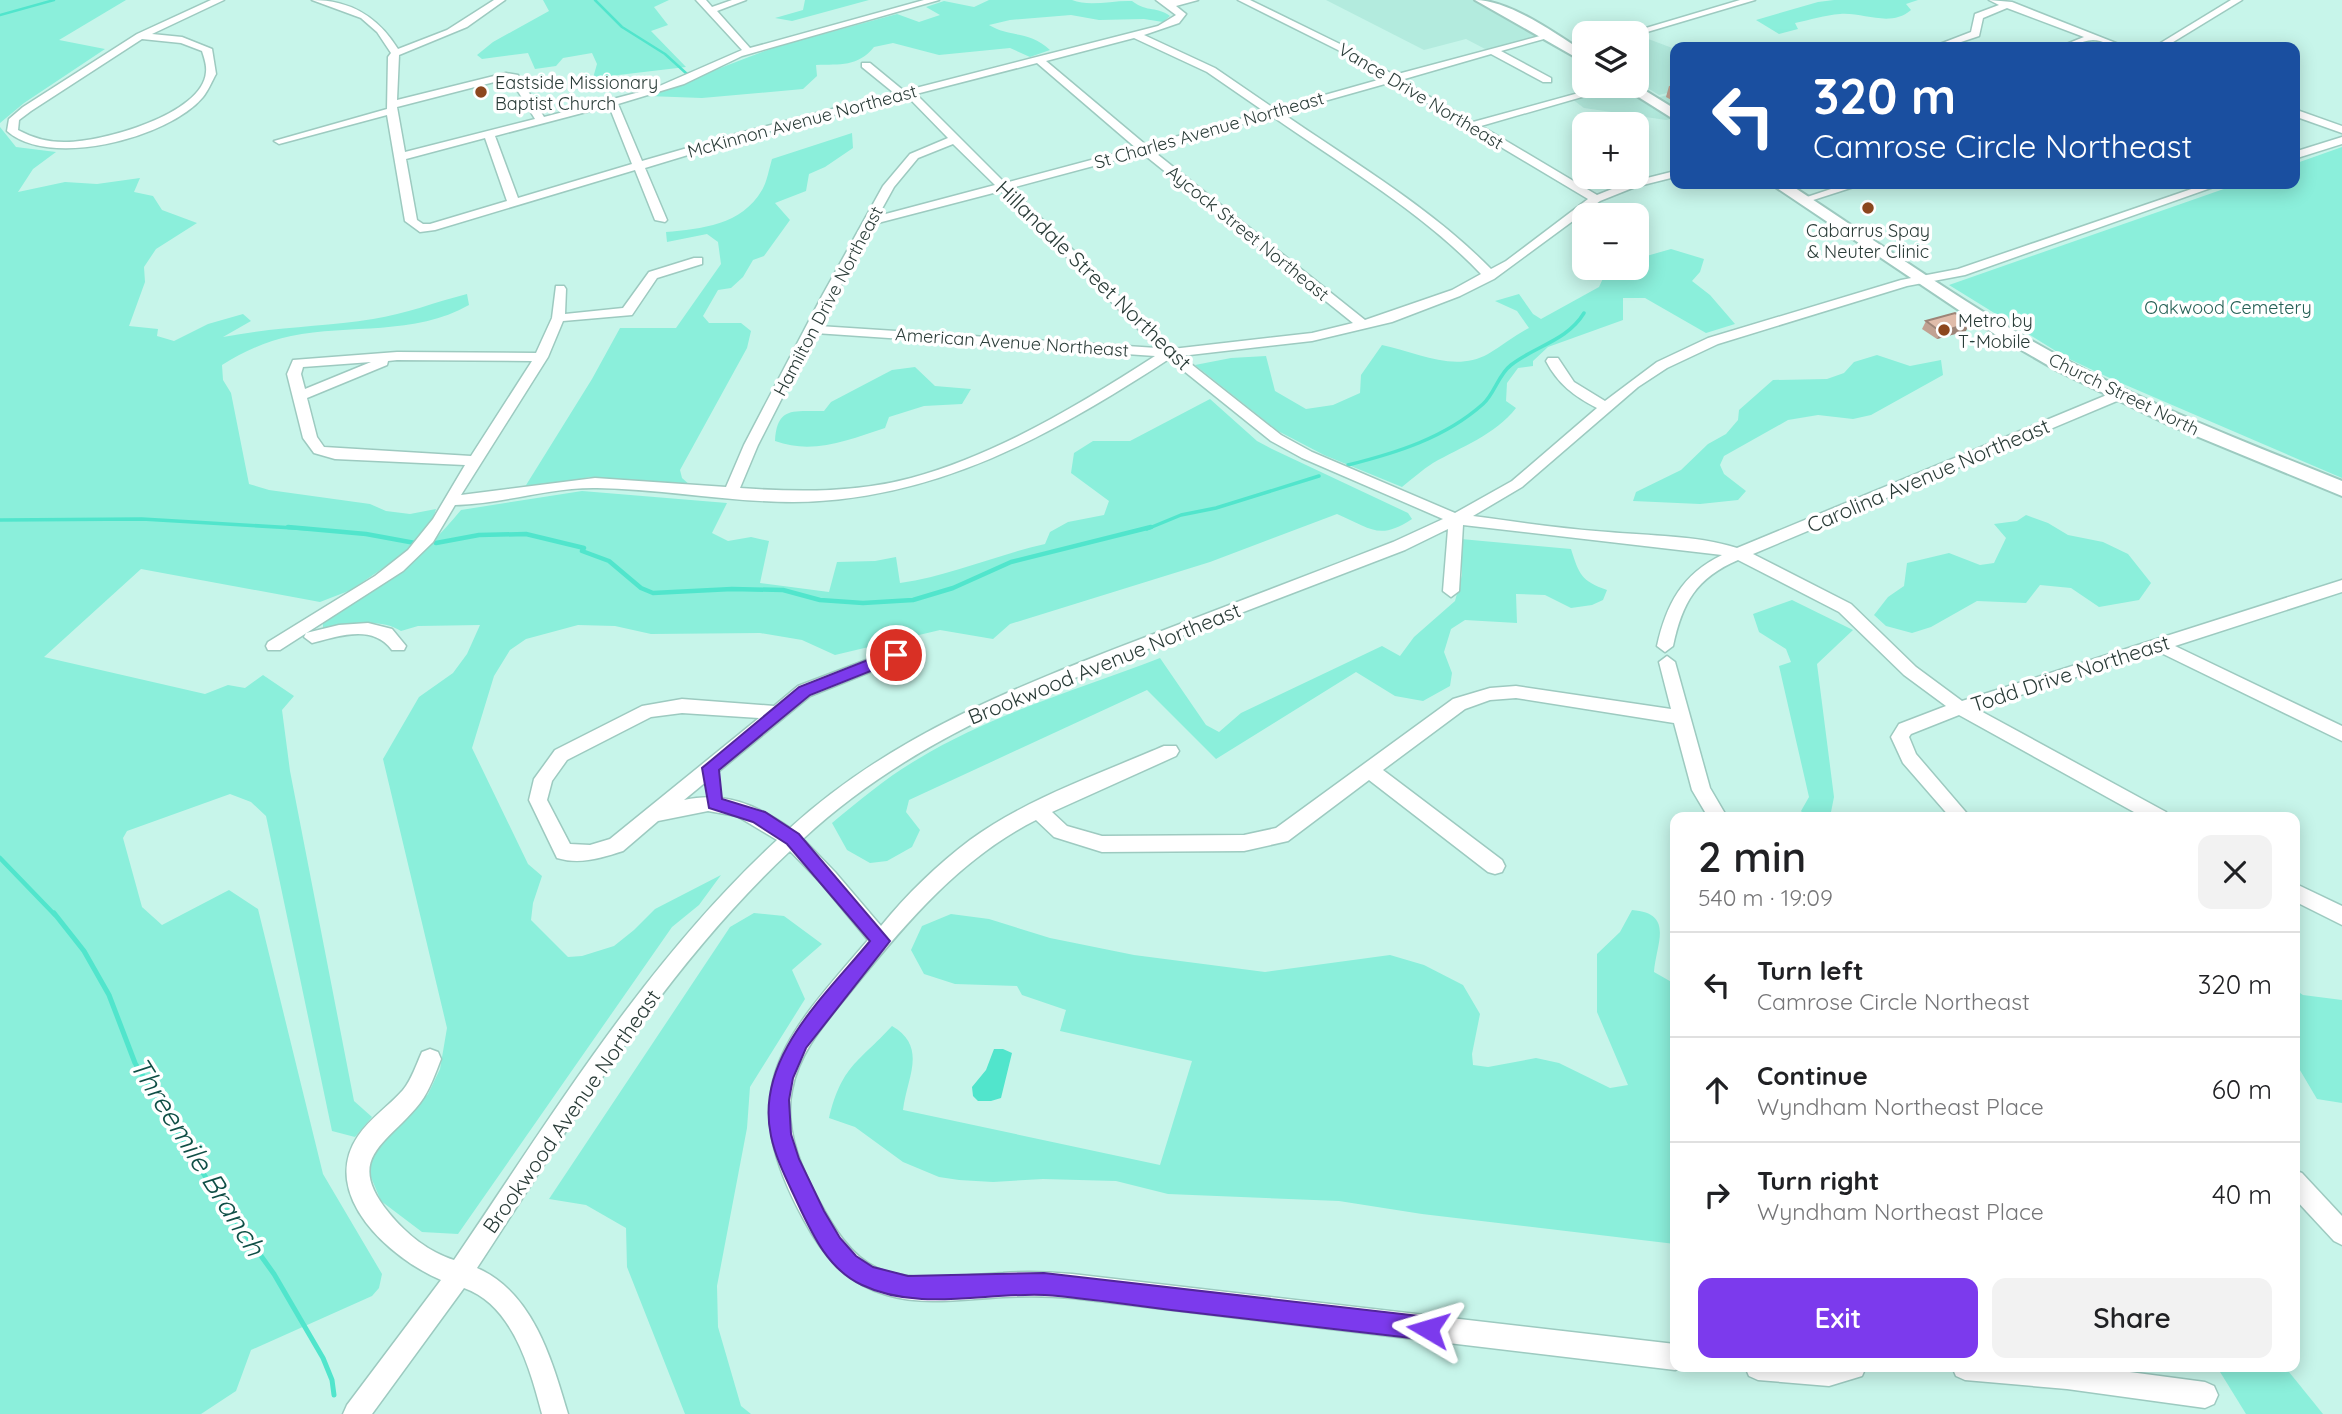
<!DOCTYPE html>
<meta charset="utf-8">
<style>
:root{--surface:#fff;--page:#f2f2f2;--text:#202124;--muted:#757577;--line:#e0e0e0;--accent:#7c3aed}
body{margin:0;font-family:Quicksand,sans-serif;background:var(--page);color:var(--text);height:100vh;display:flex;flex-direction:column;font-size:26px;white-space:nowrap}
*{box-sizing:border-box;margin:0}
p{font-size:23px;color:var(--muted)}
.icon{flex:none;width:38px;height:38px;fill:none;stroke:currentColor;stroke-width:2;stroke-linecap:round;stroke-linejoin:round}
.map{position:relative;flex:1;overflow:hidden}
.sheet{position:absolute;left:1670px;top:812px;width:630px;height:560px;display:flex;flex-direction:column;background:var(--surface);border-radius:14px;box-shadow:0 4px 18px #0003}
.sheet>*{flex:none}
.guide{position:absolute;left:1670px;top:42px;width:630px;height:147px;border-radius:14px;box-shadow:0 4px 18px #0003;background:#1a4fa0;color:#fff;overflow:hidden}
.tools{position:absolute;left:1572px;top:21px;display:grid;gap:14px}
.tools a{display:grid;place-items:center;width:77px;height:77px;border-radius:14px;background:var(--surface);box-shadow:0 4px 18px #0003;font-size:35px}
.pin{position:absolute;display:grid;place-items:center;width:60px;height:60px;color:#fff;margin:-30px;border:4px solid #fff;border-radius:50%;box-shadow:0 2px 7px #0007}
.me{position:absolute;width:77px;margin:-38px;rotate:277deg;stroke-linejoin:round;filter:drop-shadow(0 0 5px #0008)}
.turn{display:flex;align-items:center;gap:24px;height:147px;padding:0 28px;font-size:32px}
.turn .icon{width:91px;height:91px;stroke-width:2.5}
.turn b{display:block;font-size:49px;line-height:60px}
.round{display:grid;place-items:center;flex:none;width:74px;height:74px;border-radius:14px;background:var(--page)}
.head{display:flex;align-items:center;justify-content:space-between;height:119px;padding:0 28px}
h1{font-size:42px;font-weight:600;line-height:52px}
.action{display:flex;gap:14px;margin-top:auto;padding:14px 28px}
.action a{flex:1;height:80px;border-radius:14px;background:var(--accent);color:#fff;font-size:28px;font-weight:600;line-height:80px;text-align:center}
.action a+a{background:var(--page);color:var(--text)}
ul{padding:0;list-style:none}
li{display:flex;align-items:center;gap:21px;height:105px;padding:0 28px;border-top:2px solid var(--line)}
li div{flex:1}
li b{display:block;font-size:26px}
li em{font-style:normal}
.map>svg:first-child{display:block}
</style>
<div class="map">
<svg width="2342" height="1414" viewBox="0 0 2342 1414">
<rect width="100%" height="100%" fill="#c7f5ea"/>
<g fill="#b3ebde">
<polygon points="1326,0 1475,0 1538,37 1487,50 1466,39 1424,50"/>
<polygon points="1643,37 1675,49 1675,91 1659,95 1636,81 1636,39"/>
<polygon points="1622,86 1645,101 1675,93 1675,118 1666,120 1584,108 1572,99"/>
</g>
<g fill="#8befdb">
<polygon points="0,0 126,0 59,40 105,49 24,103 0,123"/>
<polygon points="543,0 669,0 654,7 668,25 651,31 686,67 593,78 597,64 592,53 563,58 556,66 535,69 528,53 482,59 477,55 493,42 549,11"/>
<polygon points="805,0 869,0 792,21 775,18 803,10"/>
<path d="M989,0h83c18,7 41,0 60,1 16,12 25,5 38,15l-7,6 -19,-3 -45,1 -28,-5 -61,5 -21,5c21,13 40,5 61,25l-20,7 -20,-9 -71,7 -46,-12 -19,4c-16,20 -34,17 -58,18l1,11 -14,13 -101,9 -55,-2 128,-49 122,-33 22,8 21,-7 -14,-8 18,-6 30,6z"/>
<path d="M1834,0h84l-12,4 5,6c-21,18 -47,2 -71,4 -15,1 -30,6 -45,9l3,6 -19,5 -23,-14 62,-18z"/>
<path d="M0,127l16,20 40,5 -23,17 -15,23 47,-10 32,2 43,-6 -6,14 19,4 9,14 35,13 -41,26 -12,18 1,15 -16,44 29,3 -1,7 17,5 34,-17 35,-10 8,7 -28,16c50,-10 100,-10 150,-18 33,-5 62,-17 94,-25l2,11c-54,31 -120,19 -178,31 -25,5 -48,16 -69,29l1,15 8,13 18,91 20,6 101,14 16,7 24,3 26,-5 -4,13 -24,29 -57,39 -31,12 -179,-33 -97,88 161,37 23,-9 17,3 18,-13 31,21 -12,14 8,61 64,330 18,16 -17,20 -23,-6 -66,-315 -15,-14 -21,-8 -103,37 -4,7 19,69 20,18 67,-35 29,19 65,265 59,100 -3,14 -7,8 -121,54 -15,41 -35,23h-201z"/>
<path d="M852,133l1,15 -28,19 -16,7 -3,17 -31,12 15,17 -26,36 -11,4 -10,17 -12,11 -13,2 -15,26 6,7h32l10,8 -4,17 -67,122 2,8 9,8 -101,-9 -67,13 69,-111 28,-51h56l45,-64 -3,-22 -11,-8 -40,8 -1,-10c35,-3 76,-7 96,-42 5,-8 7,-21 10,-31z"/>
<polygon points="2342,147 2342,478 2114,380 2067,358 1949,285 2238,184 2294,184 2294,164"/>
<path d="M1671,249l33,10 -4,13 -8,9 18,14 25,29 -29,9 -61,-35h-22v22l-75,27 -15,14v5l-15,2 -11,15 -1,18 10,7c-21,27 -55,39 -83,55 -11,7 -21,16 -31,24l-78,-32 -46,-24 -83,-66 36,-7 35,-2 9,35 31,18 27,-4 27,-12 1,-18 21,-30c35,7 72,28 106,9 14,-8 27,-19 41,-26l-12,-17 -22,-10 24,-7 14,20 8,5 58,-32 7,-15 10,-4h20v-9z"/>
<polygon points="1877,355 1910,366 1941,360 1943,375 1871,415 1853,419 1818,415 1788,420 1724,456 1720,465 1724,474 1746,491 1738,500 1700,504 1633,501 1636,492 1681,470 1708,444 1726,434 1738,420 1739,410 1773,380 1827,379 1844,373 1854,362"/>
<path d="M915,367l20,19 36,3 -9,15 -38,2 -35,11 -4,11c-37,12 -72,27 -110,13 2,-36 20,-29 49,-30l7,-9 61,-32z"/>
<path d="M1210,399l47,42 15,8 136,64 4,6c-33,22 -42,9 -75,-5l-127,48 -200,62 -17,15 -53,-9 -105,25 -33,-15 -42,-7 -109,1 -36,-8 -37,-1 -52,14 -16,11 -16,26 -22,72 56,116 14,12 -9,27 -2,17 37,37 14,-1 32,-10 20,-16 21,-21 66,-34 -22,30 -27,22 -214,307 -36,-2 -41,-31 -13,-31 7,-20 53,-56 12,-25 7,-41 -64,-269 36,-62 34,-24 14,-19 13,-29 -62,1 -17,5c-23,-14 -52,-6 -78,-2v-9c54,-28 99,-62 138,-110l121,-19 145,12 -15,30 16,8 23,-4 18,4 -9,42 69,9 8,-30 38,-1 21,-4 4,26c50,-7 96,-28 145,-39l5,-12 18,-10 36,-7 5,-14 -38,-28 3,-20 19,-12h37z"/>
<polygon points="2026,515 2048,523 2068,535 2103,542 2128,554 2151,583 2139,600 2099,607 2071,588 2040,585 2026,603 1977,601 1931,627 1912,633 1886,626 1874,615 1888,597 1904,586 1907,563 1949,553 1980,565 1994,563 2006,538 1994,524 2017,521"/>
<path d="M1461,539l110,10c8,25 10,32 36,41l-4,10 -11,5 -21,3 -26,-13 -29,-1 1,29 -52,-3 -14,9 -7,23 8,21 -2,13 -27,15 -28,-5 -39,-24 -140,87 -69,-69 -238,110 -3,12 14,18 -8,17 -25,14 -17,2 -23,-13 -15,-27c28,-23 55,-46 86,-64 74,-45 162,-70 242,-101l46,67 13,7 22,-19 141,-67 18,10 14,-19 41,-36 7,-26z"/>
<polygon points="1792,600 1853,630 1817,664 1834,797 1830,817 1806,817 1801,811 1809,797 1779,666 1791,662 1786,649 1759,632 1753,614"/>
<path d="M1632,910c43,3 24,34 22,62l21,12v260l-253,-30 -83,-13 -171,-7 -52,-13 -73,-2 -50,3 -34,-2 -20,-3 -36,-15 -48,-35 -26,-9c13,-53 29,-55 63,-92 36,21 15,51 11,84l257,55 32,-104 -132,-30 6,-21 -44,-15 -5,-9 -62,-2 -31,-10 -13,-24 11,-24 29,-12 38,5 61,19 84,17 131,17 125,-17 34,10 39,20 17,29 -8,40 1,11 15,2 48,-9 23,5 51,25 18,-3 -31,-73v-58l23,-22z"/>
<polygon points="754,913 784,916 822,944 792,970 805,999 750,1087 747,1128 717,1286 718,1327 741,1406 751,1414 685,1414 627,1267 626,1228 586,1205 549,1199 730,927"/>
<polygon points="2294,989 2303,995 2342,1000 2342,1103 2317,1099 2294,1060"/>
<polygon points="2217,1367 2285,1367 2323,1414 2246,1414"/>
</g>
<polygon fill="#51e5cc" points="994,1049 1003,1049 1012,1053 1001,1098 991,1101 978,1101 973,1096 972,1087 986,1070"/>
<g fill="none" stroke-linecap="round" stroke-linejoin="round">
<g stroke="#51e5cc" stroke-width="2.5">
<polyline points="595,0 622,27 665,54 687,74"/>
<polyline points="0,15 54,0"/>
</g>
<g stroke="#51e5cc" stroke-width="3.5">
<path d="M1348,465c48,-12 97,-27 135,-61 12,-11 15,-29 28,-39 24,-19 56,-24 73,-52"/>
<polyline points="0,520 142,519 311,529"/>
<polyline points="1147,529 1181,515 1216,508 1319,476"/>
</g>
<g stroke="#51e5cc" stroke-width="4.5">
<polyline points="288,527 366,534 415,543"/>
<polyline points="436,543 479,535 526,534 584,548 582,551 609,561 641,588 653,593 732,589 783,590 820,600 863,603 913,600 953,588 1011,562 1151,527"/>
<polyline points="0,858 55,915"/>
</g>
<polyline stroke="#51e5cc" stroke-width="5" points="54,913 84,951 109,995 135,1063 213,1189 274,1274 323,1358 332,1380 334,1395"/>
<defs>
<g id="minor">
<path d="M211,0h13l-72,34 30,3 30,12 4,25c-4,7 -8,17 -13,23 -34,41 -154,72 -196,34l2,-12 14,-12 114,-73zM142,39l39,4 21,8c2,6 5,15 4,21 -3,43 -107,71 -142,70 -18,0 -31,-4 -46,-12l1,-10 12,-9z"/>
<path d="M312,0c39,0 66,17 86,49l49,-19 47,-30h11l-38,27 -68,28 -2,45 109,-27 12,2 26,42 111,-29 87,-38 -46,-50h10l6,7 20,-7h14l-29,11 33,37 174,-48h15l-197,56 -58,28 -66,20 24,57 94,-27 158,-41 -32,-26v-4h8l34,28 254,-65 18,-11 -20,-15h42l-22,6 10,8 -7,9 -35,12 71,33 60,41 110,-31 -47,-28 -100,-50h12l94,46 50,29 157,-42v4l-50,14 50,27v4h-8l-52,-28 -90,26 72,42 131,-36h16l-139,40 116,69 30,-12 48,-12v6l-40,10 -35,14 -106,78 -34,17 -68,26 -80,19 -131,15 100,79 31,17 143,61 57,-32 85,-73c-23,-12 -39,-24 -51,-47l2,-3h10l16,24 31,19 52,-39 51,-24 193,-58 57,-11 248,-85h16l-257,91 -58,11 -189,58 -51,24 -29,19 -116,100 -49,29c45,6 90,13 135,16 42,4 88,3 129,16l377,-156h10v6l-371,156 98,50 65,63 46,34 380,-121v12l-167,54 167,80v15l-185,-90 -180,58 189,103 2,5h-25l-184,-102 -48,19 -2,3 7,17 54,63h-20l-47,-54 -12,-26 8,-13 47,-18 -42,-31 -65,-63 -101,-52c-42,18 -56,43 -65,86l-8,6 -8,-6c9,-41 25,-72 65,-91l-259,-30 -4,66 -8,6 -8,-6 5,-62 -43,21c-83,32 -165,63 -247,95 -129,50 -253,99 -355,194l32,33 46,54c26,-32 56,-61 89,-86 58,-42 129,-66 194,-94h12l3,5 -3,5 -124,56 15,14 35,10 142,-1 32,-7 177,-129 37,-11 26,-2 155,23 -12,-47 8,-6 8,6 35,126 17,29h-19l-16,-27 -18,-67 -158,-25 -26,2 -25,9 -82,61 119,90 3,6 -3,6 -7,2 -7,-2 -119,-92 -81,61 -44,10 -142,1 -48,-15 -18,-17c-77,39 -132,105 -185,171 -24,30 -52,60 -59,99 -8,37 9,79 27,111 13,24 31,55 58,67 38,16 86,7 126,5 23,-2 46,-1 69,1l603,70v23h7l-7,3 -603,-72c-23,-2 -46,-2 -69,-1 -38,2 -79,9 -116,-2 -40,-11 -64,-39 -83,-75 -72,-131 -22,-180 64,-280l-47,-57 -31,-32c-128,120 -218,272 -313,417 56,24 75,92 91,146h-26c-12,-45 -29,-109 -78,-126l-92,126h-29l4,-9 94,-125c-50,-21 -123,-85 -83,-144 12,-18 31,-30 45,-46 9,-11 13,-25 19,-38l8,-3 8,3 3,7c-6,15 -11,31 -21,44 -32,41 -77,54 -31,110 17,21 40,39 65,47 99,-146 192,-299 323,-420l-40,-24 -29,-5 -50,10 -35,30c-22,7 -43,14 -66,7l-28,-58 5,-21 21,-29 87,-44 40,-7 92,7 24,-20 92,-35h12l2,4 -2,4 -92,37 -126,104c40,-9 73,5 106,28 103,-94 228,-142 356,-191 83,-32 165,-63 247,-95l50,-23 -141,-61 -31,-17 -102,-82c-117,76 -234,142 -376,143 -65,0 -131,-13 -196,-14 -47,-1 -94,16 -142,17l-22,37 -30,29 -123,79h-12l-2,-4 2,-4 107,-66 33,-26 25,-31 32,-54 -130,-6 -21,-6 -11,-15 -16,-64 6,-14 104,-8 139,1 16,-35 4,-32h8l2,3 -1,25 58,-6 26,-36 45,-14h8v6l-45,14 -25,37 -69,6 -15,36 -87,138 134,-17 131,9 18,-42 78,-149 61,-110 27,-32 38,-16 -41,-42 -163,42 -99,30 22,52 -2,2 -10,-2 -20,-50 -200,60 -15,2 -15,-11 -18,-106 -108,29 -5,-3 113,-32 1,-52 3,-4 -14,-21 -16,-14zM1134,38l73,34 58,40 -119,33 -100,-84zM1037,63l99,85 -131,35 -89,-89zM506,79l5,1 24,39 -130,33 -8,-45zM1392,82l196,117 -82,62 -15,8c-61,-62 -138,-107 -209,-156zM609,106l23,58 -114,34 -23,-62zM1272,116c71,50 149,95 209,158l-29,16 -87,30 -213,-170zM485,138l22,63 -77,23h-7l-6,-4 -11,-61zM953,144l42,41 -117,31 16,-29 24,-29zM1142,153l211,170 -41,10 -140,16 -161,-161zM1001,191l156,157 -338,-22 55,-102zM815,333l340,23c-76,49 -157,98 -244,122 -55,15 -115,14 -171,10l18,-43zM397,360l135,1 -61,95 -147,-9 -7,-10 -10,-39 80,-33 1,-4zM371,362l-66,27 -4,-15 2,-7zM682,713l77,5 -149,121 -20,6 -20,-1 -23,-44 5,-19 15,-21 84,-43z"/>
<polygon points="1740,0 1755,0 1637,35 1629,33"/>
<path d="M1989,0l23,2 114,45c-13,1 -23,-7 -33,-7 -12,1 -22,7 -34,7l25,-10 -77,-29 -24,10 -4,18 -33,11h-14l39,-15 4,-18 24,-9z"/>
<polygon points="2231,0 2242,0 2165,47 2154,47"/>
<polygon points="1584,45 1584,51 1573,54 1568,51"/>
<polygon points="2294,109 2342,126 2342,133 2294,116"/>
<polygon points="2342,137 2342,144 2294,159 2294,152"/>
<polygon points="1846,184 1863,184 1804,203 1798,200"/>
<path d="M368,623l24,6 14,17 -2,4h-12c-20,-26 -52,-14 -80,-7l-8,-6 2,-4 33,-8z"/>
<polygon points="2294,883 2342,906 2342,925 2294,901"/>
<polygon points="2294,1170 2302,1173 2342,1216 2342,1245 2334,1241 2294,1198"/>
<polygon points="1745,1367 1866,1367 1862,1376 1829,1386 1758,1380 1749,1376"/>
<polygon points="1952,1367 2092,1367 2205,1382 2214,1386 2218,1395 2214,1404 2205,1408 2067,1389 1965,1380 1956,1376"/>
</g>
<g id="secondary">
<path d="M1475,0c34,0 80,33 109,52v10z"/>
<polygon points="1636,85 1675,109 1675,120 1621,86"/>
<path d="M1771,184h18c92,60 183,126 279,177 88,47 182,83 274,120v15l-175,-72 -111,-54 -57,-33z"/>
</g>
</defs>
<use href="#minor" stroke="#9dcac0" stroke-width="3"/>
<use href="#secondary" stroke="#9dcac0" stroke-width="4"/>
<use href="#minor" fill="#fff" fill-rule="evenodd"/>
<use href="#secondary" fill="#fff" fill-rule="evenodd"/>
</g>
<g fill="#c1a292">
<polygon points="1675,85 1675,102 1666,97 1669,86"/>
<polygon points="1926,321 1966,331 1937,339 1922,329"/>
</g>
<polygon fill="#9d8477" points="1970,323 1966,331 1937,339 1941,332"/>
<polygon fill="#e0bcaa" stroke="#9d8477" stroke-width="2" points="1955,313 1970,323 1941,332 1926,321"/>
<path fill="#7c3aed" stroke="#51269a" stroke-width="2" d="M896,649l8,6 -3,4 -91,36 -91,75 3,29 43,13 34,22 91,107 -84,107 -13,30 -4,22 2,34 8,25 25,52 16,27 16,18 17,11 35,9 136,-3 384,44 8,4 3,8 -3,8 -8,3c-86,-10 -171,-20 -257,-30 -42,-5 -84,-12 -126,-15 -59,-3 -127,17 -183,-10 -33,-15 -49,-49 -64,-81 -10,-22 -22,-44 -27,-68 -17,-78 55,-141 99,-195l-83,-97 -34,-22 -44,-14 -7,-40 97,-81z"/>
<g fill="#8c471e" stroke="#fff" stroke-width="2.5">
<circle cx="481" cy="92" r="7"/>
<circle cx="1868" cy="208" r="7"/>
<circle cx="1944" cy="330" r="7"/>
</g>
<g text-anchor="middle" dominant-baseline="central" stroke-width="7" stroke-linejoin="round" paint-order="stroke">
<g font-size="18" fill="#2a3c38" stroke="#fff" text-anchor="start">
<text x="495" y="82">Eastside Missionary<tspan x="495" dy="21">Baptist Church</tspan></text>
<text x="1868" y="230" text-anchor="middle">Cabarrus Spay<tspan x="1868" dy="21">&amp; Neuter Clinic</tspan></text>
<text x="1958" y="320">Metro by<tspan x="1958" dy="21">T-Mobile</tspan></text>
</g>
<g font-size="18" fill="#2a3c38" stroke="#fff">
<text transform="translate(1421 96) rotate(31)">Vance Drive Northeast</text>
<text transform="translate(802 121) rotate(-15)">McKinnon Avenue Northeast</text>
<text transform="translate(1209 130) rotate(-16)">St Charles Avenue Northeast</text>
<text transform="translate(1248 233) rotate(39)">Aycock Street Northeast</text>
<text transform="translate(828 301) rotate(-62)">Hamilton Drive Northeast</text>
<text transform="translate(1012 342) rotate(4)">American Avenue Northeast</text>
<text transform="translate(2124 394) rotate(26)">Church Street North</text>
</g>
<g font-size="18" fill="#256055" stroke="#fff">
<text x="2228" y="307">Oakwood Cemetery</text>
</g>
<g font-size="21" fill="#2a3c38" stroke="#fff">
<text transform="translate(1094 275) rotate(44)">Hillandale Street Northeast</text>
<text transform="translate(1928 475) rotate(-23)">Carolina Avenue Northeast</text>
<text transform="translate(1104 663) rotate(-22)">Brookwood Avenue Northeast</text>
<text transform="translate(2070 673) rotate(-18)">Todd Drive Northeast</text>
<text transform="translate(571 1111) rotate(-55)">Brookwood Avenue Northeast</text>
</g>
<g font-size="28" font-style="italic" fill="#104f46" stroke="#fff">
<text transform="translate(198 1156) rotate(58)">Threemile Branch</text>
</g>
</g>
</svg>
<div class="tools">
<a><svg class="icon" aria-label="layers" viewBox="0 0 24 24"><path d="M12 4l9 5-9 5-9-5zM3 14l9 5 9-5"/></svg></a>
<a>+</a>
<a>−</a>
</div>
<div class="pin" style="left:896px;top:655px;background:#d93025"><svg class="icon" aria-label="arrive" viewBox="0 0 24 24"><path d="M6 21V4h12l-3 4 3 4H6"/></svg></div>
<svg class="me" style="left:1428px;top:1329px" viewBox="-20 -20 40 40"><path d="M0-17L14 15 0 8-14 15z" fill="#7c3aed" stroke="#fff" stroke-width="4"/></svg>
<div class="guide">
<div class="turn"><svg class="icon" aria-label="left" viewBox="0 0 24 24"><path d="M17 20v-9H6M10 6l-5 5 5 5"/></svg><div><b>320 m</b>Camrose Circle Northeast</div></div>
</div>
<section class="sheet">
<div class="head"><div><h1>2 min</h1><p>540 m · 19:09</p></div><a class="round"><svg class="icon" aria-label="close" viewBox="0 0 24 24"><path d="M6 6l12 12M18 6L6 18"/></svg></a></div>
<ul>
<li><svg class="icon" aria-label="left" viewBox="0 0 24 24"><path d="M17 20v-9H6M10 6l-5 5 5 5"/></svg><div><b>Turn left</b><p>Camrose Circle Northeast</p></div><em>320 m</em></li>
<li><svg class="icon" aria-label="ahead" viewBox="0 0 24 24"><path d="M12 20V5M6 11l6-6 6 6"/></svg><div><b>Continue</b><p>Wyndham Northeast Place</p></div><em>60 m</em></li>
<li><svg class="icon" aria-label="right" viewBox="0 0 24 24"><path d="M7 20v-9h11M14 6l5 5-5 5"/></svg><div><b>Turn right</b><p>Wyndham Northeast Place</p></div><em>40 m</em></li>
</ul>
<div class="action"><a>Exit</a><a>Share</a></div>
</section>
</div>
